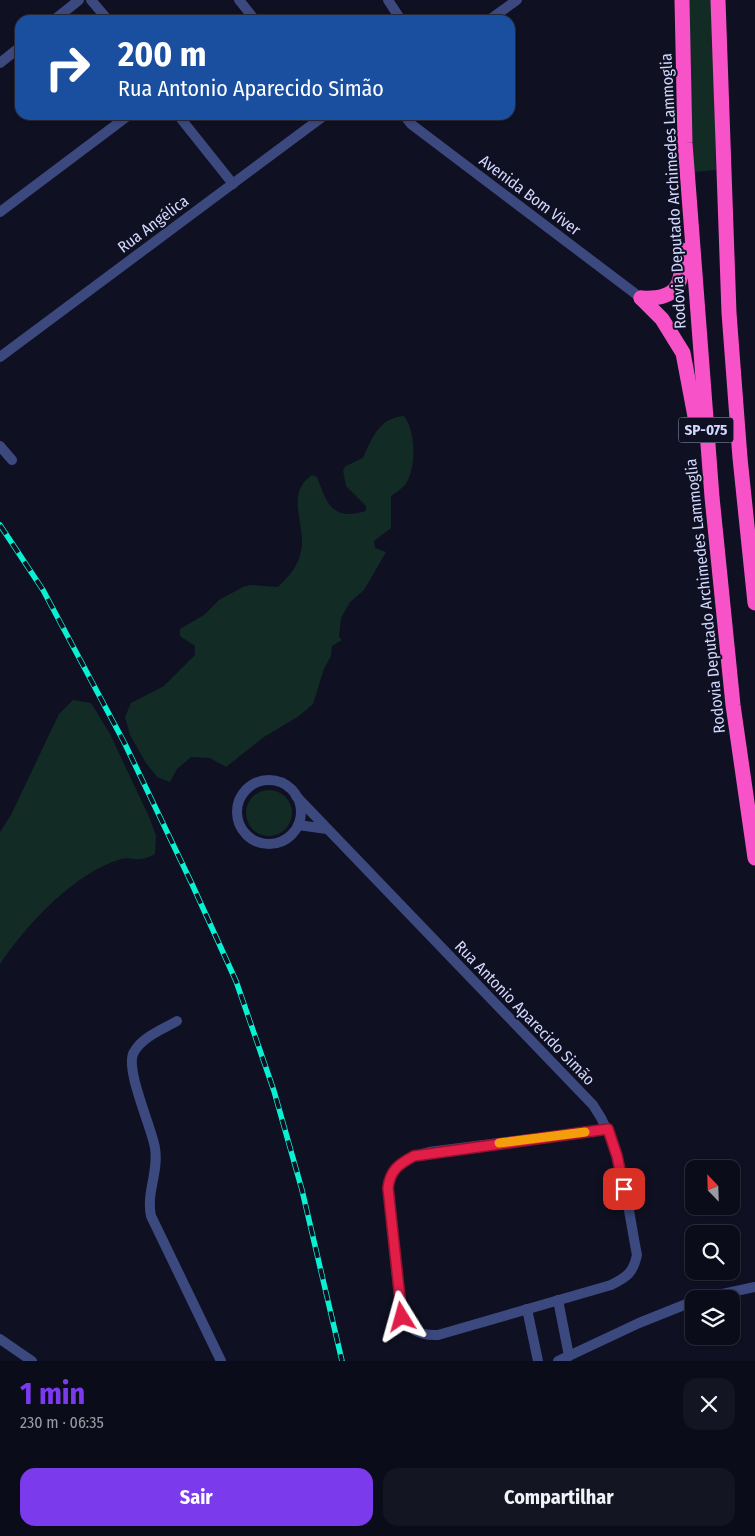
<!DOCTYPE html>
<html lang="pt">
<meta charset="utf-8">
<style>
:root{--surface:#0b0c1a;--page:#141523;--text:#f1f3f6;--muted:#9a9ba2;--line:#2b2c39;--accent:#7c3aed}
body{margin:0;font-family:"Fira Sans Condensed",sans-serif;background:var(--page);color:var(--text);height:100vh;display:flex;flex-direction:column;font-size:19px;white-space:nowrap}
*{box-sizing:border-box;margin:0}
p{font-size:16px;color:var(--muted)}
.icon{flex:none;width:28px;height:28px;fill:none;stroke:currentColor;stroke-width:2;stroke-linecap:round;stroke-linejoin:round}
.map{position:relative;height:1361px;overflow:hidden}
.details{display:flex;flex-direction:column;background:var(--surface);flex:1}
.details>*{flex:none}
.guide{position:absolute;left:15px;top:15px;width:500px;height:105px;border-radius:15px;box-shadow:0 1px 4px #0004,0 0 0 1px var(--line);background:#1a4fa0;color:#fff;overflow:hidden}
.needle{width:32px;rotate:337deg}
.tools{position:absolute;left:685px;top:1160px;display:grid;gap:10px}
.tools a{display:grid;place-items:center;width:55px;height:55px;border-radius:10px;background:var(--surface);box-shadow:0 1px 4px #0004,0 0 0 1px var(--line);font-size:25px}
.pin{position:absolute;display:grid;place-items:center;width:42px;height:42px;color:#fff;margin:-21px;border-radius:10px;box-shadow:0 2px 8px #0006}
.me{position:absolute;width:55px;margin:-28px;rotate:352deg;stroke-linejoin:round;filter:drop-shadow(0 0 4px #0008)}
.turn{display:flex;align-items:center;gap:18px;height:105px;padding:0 20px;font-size:22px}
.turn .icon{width:65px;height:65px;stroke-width:2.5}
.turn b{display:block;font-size:35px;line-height:42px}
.round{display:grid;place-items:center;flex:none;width:52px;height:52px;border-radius:15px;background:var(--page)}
.headline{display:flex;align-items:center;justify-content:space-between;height:85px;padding:0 20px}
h1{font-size:30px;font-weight:700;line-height:38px;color:var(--accent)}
.cta{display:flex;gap:10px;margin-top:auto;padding:10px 20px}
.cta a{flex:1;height:58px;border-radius:15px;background:var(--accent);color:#fff;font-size:20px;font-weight:700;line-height:58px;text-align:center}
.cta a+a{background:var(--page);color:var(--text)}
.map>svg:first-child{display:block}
</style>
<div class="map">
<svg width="755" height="1361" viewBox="0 0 755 1361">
<rect width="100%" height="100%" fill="#0f1022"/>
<g fill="#122c25">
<polygon points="689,0 712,0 716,170 693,172"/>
<path d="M404,416c12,15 13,55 0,70 -4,4 -9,7 -13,10v32l-17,13 1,7 11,4 -22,38 -14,12 -9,16 -2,19 3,3 -10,6 -1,10 -7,13 -11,35 -14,12 -35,21 -38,30 -16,-9 -19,-1 -14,12 -7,13 -13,-5 -11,-14 -16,-28 -5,-18 6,-14 33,-17 31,-31v-9l-15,-10v-7l24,-14 15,-15 24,-13 7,-2 28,2c11,-11 20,-20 23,-36 6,-25 -17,-57 11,-76l5,2c10,28 16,44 49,34v-5l-20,-20 -3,-16 3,-4 17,-8c9,-20 16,-40 41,-42z"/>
<path d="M73,700l18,3 19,31 40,85 6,17 -1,18c-4,2 -10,5 -14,5 -7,1 -13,-2 -20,0 -46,13 -95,66 -121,105v-132l11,-17 48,-101z"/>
<circle cx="269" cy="813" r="23"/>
</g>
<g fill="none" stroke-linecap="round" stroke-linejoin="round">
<g stroke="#3c497f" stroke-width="10">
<polyline points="91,0 108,20"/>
<polyline points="239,0 255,20"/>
<polyline points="388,0 401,20"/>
<polyline points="54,20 79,0"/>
<polyline points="0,63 20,47"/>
<polyline points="178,115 233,184"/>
<polyline points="0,212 129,115"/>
<polyline points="0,357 325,115"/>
<polyline points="0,446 12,460"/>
<circle cx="269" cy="812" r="32"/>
<path d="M296,796l297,309c30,43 34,100 44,150 -4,18 -10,22 -26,30l-173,50c-20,1 -33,-7 -38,-28l-12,-119c2,-23 21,-31 41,-36l179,-23"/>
<polyline points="298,825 327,829"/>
<path d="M177,1021c-14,8 -35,16 -43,31 -10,16 18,76 21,96 4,24 -9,44 -4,68l70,145"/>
<polyline points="699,1299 755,1287"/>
<polyline points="558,1300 569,1356"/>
<polyline points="527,1309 538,1361"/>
<polyline points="0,1339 32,1361"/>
<polyline points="558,1361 639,1323 694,1301"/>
</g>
<g stroke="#3c497f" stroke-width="10">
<polyline points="489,20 517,0"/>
<polyline points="404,115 411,124 641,298"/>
</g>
<g stroke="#f852c9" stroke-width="15">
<polyline points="682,0 685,143 712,497 733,705 755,858"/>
<polyline points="718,0 729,313 740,458 755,603"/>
<polyline points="641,298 662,319 683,353 697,427"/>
<path d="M641,298c38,2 42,-14 41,-48"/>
</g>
<defs>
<polyline id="rail" points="0,525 43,590 125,744 192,884 236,981 274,1091 302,1190 342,1361"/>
</defs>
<use href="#rail" stroke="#09f1d2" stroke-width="5.5"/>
<use href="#rail" stroke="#0f1022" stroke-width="4" stroke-dasharray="11" stroke-linecap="butt"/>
</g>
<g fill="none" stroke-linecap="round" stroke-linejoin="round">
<defs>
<path id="route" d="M402,1317l-14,-129c2,-18 11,-24 26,-32l194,-27 9,27 7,33"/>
</defs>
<use href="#route" stroke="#92132f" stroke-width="12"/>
<use href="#route" stroke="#e11d48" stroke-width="9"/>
<polyline stroke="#f59e0b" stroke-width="9" points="499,1143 585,1132"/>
</g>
<g text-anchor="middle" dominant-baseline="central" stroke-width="4" stroke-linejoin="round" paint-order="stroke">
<rect fill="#0f1022" stroke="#989bbb" stroke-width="1" x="678.5" y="417.5" width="55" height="25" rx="4"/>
<g font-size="15" font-weight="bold" fill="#d2d7fd">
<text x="706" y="430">SP-075</text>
</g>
<g font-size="16" fill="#d2d7fd" stroke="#0f1022">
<text transform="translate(673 191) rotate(-93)">Rodovia Deputado Archimedes Lammoglia</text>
<text transform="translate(530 195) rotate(37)">Avenida Bom Viver</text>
<text transform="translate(153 224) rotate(-37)">Rua Angélica</text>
<text transform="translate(705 596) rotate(-96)">Rodovia Deputado Archimedes Lammoglia</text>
<text transform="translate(525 1013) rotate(46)">Rua Antonio Aparecido Simão</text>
</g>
</g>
</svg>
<div class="tools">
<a><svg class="needle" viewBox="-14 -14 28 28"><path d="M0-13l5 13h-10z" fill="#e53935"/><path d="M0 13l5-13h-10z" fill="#9a9ba2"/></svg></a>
<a><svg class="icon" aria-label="search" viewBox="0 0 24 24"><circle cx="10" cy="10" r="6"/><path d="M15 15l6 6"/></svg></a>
<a><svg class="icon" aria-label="layers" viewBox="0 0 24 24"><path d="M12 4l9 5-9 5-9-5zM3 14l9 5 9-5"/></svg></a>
</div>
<div class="pin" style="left:624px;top:1189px;background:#d93025"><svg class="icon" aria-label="arrive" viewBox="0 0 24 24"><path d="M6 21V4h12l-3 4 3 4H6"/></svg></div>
<svg class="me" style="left:402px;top:1317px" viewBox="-20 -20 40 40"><path d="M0-17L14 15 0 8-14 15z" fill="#e11d48" stroke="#fff" stroke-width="4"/></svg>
<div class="guide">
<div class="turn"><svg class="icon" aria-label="right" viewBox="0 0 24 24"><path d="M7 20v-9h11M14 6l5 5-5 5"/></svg><div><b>200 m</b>Rua Antonio Aparecido Simão</div></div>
</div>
</div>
<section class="details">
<div class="headline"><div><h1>1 min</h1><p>230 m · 06:35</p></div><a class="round"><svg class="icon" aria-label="close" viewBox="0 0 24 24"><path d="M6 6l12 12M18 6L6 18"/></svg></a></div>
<div class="cta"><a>Sair</a><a>Compartilhar</a></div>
</section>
